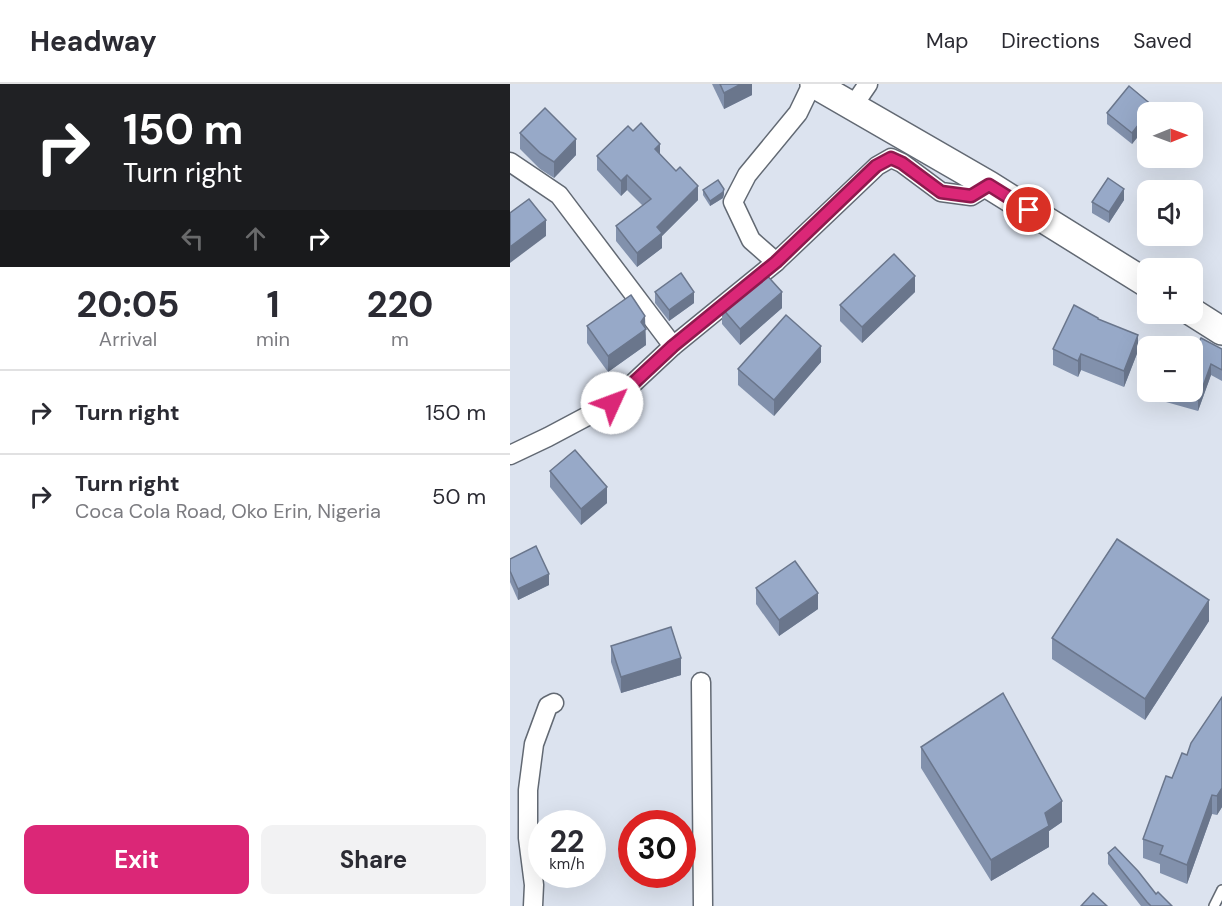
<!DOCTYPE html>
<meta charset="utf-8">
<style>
:root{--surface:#fff;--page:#f2f2f3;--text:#2b2b33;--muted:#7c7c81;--line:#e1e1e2;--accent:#db2777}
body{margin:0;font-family:"DM Sans",sans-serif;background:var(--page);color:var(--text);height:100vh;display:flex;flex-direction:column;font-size:22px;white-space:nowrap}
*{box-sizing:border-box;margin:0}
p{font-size:20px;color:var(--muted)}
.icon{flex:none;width:33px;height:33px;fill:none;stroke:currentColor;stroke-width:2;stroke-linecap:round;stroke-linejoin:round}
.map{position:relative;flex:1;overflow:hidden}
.details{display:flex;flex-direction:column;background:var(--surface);width:510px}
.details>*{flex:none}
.guide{background:#202124;color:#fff;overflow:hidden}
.needle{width:39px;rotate:89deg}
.buttons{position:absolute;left:627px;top:18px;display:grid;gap:12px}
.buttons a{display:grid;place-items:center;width:66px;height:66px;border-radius:12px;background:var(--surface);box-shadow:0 6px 24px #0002;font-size:30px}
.speed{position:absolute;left:18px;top:726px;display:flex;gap:12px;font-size:30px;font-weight:700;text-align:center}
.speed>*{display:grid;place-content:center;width:78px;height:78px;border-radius:50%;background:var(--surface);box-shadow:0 6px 24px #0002;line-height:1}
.speed small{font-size:15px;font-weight:400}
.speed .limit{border:9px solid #d22;background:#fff;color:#111}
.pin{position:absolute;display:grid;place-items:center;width:51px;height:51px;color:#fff;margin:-26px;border:3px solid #fff;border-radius:50%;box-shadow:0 2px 6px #0007}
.me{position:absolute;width:66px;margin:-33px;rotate:47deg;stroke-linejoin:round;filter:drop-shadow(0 0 4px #0008)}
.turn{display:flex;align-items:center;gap:21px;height:126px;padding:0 24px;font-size:27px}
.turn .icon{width:78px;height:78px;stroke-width:2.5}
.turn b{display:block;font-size:42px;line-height:51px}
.lanes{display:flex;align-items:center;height:57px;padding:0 24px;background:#0003;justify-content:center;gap:30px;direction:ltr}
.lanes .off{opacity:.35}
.eta{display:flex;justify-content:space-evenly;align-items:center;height:102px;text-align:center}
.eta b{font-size:36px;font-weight:700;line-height:42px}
.button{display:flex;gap:12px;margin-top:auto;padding:12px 24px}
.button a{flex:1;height:69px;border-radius:12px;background:var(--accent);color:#fff;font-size:24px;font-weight:700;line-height:69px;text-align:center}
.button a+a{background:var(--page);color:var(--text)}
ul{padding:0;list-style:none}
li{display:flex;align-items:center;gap:18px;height:84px;padding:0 24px;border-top:2px solid var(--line)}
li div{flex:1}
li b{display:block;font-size:22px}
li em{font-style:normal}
header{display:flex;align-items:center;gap:36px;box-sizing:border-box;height:84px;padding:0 30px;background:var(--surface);border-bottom:2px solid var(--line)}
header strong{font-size:28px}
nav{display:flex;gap:33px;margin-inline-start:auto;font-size:21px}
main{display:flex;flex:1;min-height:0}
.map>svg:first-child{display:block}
</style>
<header>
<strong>Headway</strong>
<nav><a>Map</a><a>Directions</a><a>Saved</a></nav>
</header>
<main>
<section class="details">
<div class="guide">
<div class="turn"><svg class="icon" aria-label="right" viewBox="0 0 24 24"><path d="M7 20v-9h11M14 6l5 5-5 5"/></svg><div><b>150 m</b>Turn right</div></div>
<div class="lanes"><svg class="icon off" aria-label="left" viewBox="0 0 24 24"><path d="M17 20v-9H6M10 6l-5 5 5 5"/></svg><svg class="icon off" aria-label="ahead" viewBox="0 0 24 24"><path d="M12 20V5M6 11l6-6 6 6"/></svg><svg class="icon" aria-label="right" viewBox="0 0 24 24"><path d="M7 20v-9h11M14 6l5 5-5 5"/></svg></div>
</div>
<div class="eta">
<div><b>20:05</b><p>Arrival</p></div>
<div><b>1</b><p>min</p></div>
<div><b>220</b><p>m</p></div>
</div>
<ul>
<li><svg class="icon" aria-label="right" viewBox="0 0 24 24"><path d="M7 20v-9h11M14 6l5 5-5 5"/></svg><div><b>Turn right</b></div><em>150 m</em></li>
<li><svg class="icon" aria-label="right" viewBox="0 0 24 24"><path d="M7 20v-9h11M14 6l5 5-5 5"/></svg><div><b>Turn right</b><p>Coca Cola Road, Oko Erin, Nigeria</p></div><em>50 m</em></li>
</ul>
<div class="button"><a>Exit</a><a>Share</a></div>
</section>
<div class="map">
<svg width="712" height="822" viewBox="0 0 712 822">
<rect width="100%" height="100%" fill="#dce3ef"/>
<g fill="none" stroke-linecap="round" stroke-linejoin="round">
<defs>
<polyline id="lane" points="704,822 712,806"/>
<g id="street">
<polyline points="343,22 358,0"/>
<polyline points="0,78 49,111 163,262"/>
<polyline points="266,178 241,156 223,118 237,91 288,29 302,0"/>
<polyline points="0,371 38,353 102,319 163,262 266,178 367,82 381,74 392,79 431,108 461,112 479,101"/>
<polyline points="191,598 193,822"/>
<polyline points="23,822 24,801 18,754 18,706 24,660 38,622 44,619"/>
</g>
<g id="secondary">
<polyline points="304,0 479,101 638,200"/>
<polyline points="682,228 712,247"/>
</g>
</defs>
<use href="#lane" stroke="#626973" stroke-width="12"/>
<use href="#street" stroke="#626973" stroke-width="21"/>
<use href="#secondary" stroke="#626973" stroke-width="30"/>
<use href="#lane" stroke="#fff" stroke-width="9"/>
<use href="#street" stroke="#fff" stroke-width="18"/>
<use href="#secondary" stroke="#fff" stroke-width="27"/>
</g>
<g fill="#8291ac">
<polygon points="202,0 242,0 242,11 214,25"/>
<polygon points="619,2 643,22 643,28 638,28 638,40 622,60 597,40 597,29"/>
<polygon points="123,47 150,70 188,116 152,152 152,164 127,183 106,157 106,142 133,122 117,106 111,112 87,86 87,72"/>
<polygon points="10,49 66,71 44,94 30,85 10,65"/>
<polygon points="193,106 214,110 213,114 200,122 193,111"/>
<polygon points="614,116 599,139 582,129 582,118"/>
<polygon points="145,208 184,219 159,237 145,219"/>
<polygon points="405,208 352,259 330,237 330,221"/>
<polygon points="212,224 272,224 230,261 212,240"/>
<polygon points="588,235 628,267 614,303 571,286 568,293 543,281 543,265"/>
<polygon points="77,242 135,244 136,261 98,288 77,259"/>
<polygon points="712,265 712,297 701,291 688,327 656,318 656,308 682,308 682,271"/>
<polygon points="311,278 264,332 228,301 228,285"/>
<polygon points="40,387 97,419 71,441 40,403"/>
<polygon points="0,475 39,501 8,516 0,498"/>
<polygon points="246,504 308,525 269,552 246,520"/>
<polygon points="699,537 635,636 542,575 542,554"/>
<polygon points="101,562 171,591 111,609 101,578"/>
<polygon points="712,613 712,723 707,731 702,730 677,800 650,789 650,780 633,774 633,755 662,694"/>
<polygon points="411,663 552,738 539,747 539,763 481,797 411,684"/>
<polygon points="598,769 646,810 662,822 631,822 598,780"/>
</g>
<g fill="#6a768c">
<polygon points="231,0 242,0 242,11 214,25 214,9"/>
<polygon points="643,22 643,28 638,28"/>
<polygon points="638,29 638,40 622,60 622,49"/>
<polygon points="66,55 66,71 44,94 44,78"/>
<polygon points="150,60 150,75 145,65"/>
<polygon points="117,91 117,106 111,112 111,97"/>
<polygon points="188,102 188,116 152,152 152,164 127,183 127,169 147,143"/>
<polygon points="214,105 214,110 213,114 200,122 200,117"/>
<polygon points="614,105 614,116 599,139 599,128"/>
<polygon points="36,136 36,152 0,179 0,163"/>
<polygon points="405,192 405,208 352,259 352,243"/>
<polygon points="184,208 184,219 159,237 159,226"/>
<polygon points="272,208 272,224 230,261 230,245"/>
<polygon points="135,232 136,261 98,288 98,272 131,238"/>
<polygon points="628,251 628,267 614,303 614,287"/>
<polygon points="311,262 311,278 264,332 264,316"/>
<polygon points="571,270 571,286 568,293 568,277"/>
<polygon points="701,280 701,291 688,327 688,316"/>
<polygon points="97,403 97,419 71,441 71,425"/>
<polygon points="39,490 39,501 8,516 8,505"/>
<polygon points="308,509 308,525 269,552 269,536"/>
<polygon points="699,516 699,537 635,636 635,615"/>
<polygon points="171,574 171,591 111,609 111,593"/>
<polygon points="712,704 712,723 707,731 707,712"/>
<polygon points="702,711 702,730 677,800 677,781"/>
<polygon points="552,717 552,738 539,747 539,763 481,797 481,776 535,729"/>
</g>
<g fill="#97a9c8" stroke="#6a768c" stroke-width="1.5">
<polygon points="210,0 231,0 214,9"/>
<polygon points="619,2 643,22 622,49 597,29"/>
<polygon points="35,24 66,55 44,78 30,69 10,49"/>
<polygon points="131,39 150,60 145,65 166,87 170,83 188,102 147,143 152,149 127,169 106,142 141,115 117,91 111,97 87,72 118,42 123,47"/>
<polygon points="598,94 614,105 599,128 582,118"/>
<polygon points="208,96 214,105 213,108 200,117 193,106"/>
<polygon points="19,115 36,136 0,163 0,129"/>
<polygon points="384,170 405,192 352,243 330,221"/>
<polygon points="253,187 272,208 230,245 212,224"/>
<polygon points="171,189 184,208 159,226 145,208"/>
<polygon points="121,211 135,232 131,238 136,245 98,272 77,242"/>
<polygon points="564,221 588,234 588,235 628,251 614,287 571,270 568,277 543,265"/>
<polygon points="276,231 311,262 264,316 228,285"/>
<polygon points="691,254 712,265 712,286 701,280 688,316 656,308 682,308 682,271"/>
<polygon points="65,366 97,403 71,425 40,387"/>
<polygon points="607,455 699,516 635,615 542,554"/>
<polygon points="26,462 39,490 8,505 0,487 0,475"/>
<polygon points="285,477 308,509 269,536 246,504"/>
<polygon points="161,543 171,574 111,593 101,562"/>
<polygon points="493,609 552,717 535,729 539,742 481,776 411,663"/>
<polygon points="712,613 712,704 707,712 702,711 677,781 650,770 653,762 633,755 656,692 662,694 672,669 677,671 681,659"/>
<polygon points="605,763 628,787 646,810 648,808 662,822 641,822 637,818 598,769"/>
<polygon points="583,809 597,822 571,822"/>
</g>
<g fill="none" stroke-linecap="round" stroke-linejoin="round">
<defs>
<polyline id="route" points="102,319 163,262 266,178 366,82 381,74 392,79 431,108 461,112 479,101 519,126"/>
</defs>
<use href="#route" stroke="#8e194d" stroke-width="15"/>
<use href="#route" stroke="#db2777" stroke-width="10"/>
</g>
</svg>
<div class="buttons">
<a><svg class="needle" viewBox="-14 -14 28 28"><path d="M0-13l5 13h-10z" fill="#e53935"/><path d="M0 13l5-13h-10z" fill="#7c7c81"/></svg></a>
<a><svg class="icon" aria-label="sound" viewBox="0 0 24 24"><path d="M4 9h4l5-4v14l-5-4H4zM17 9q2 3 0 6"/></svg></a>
<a>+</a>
<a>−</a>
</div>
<div class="speed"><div>22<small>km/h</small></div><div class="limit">30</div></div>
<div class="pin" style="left:519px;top:126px;background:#d93025"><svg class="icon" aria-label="arrive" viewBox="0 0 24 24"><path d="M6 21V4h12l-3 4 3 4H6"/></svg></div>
<svg class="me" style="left:102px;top:319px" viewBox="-20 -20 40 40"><circle r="19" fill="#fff"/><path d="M0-13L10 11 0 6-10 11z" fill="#db2777"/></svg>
</div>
</main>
